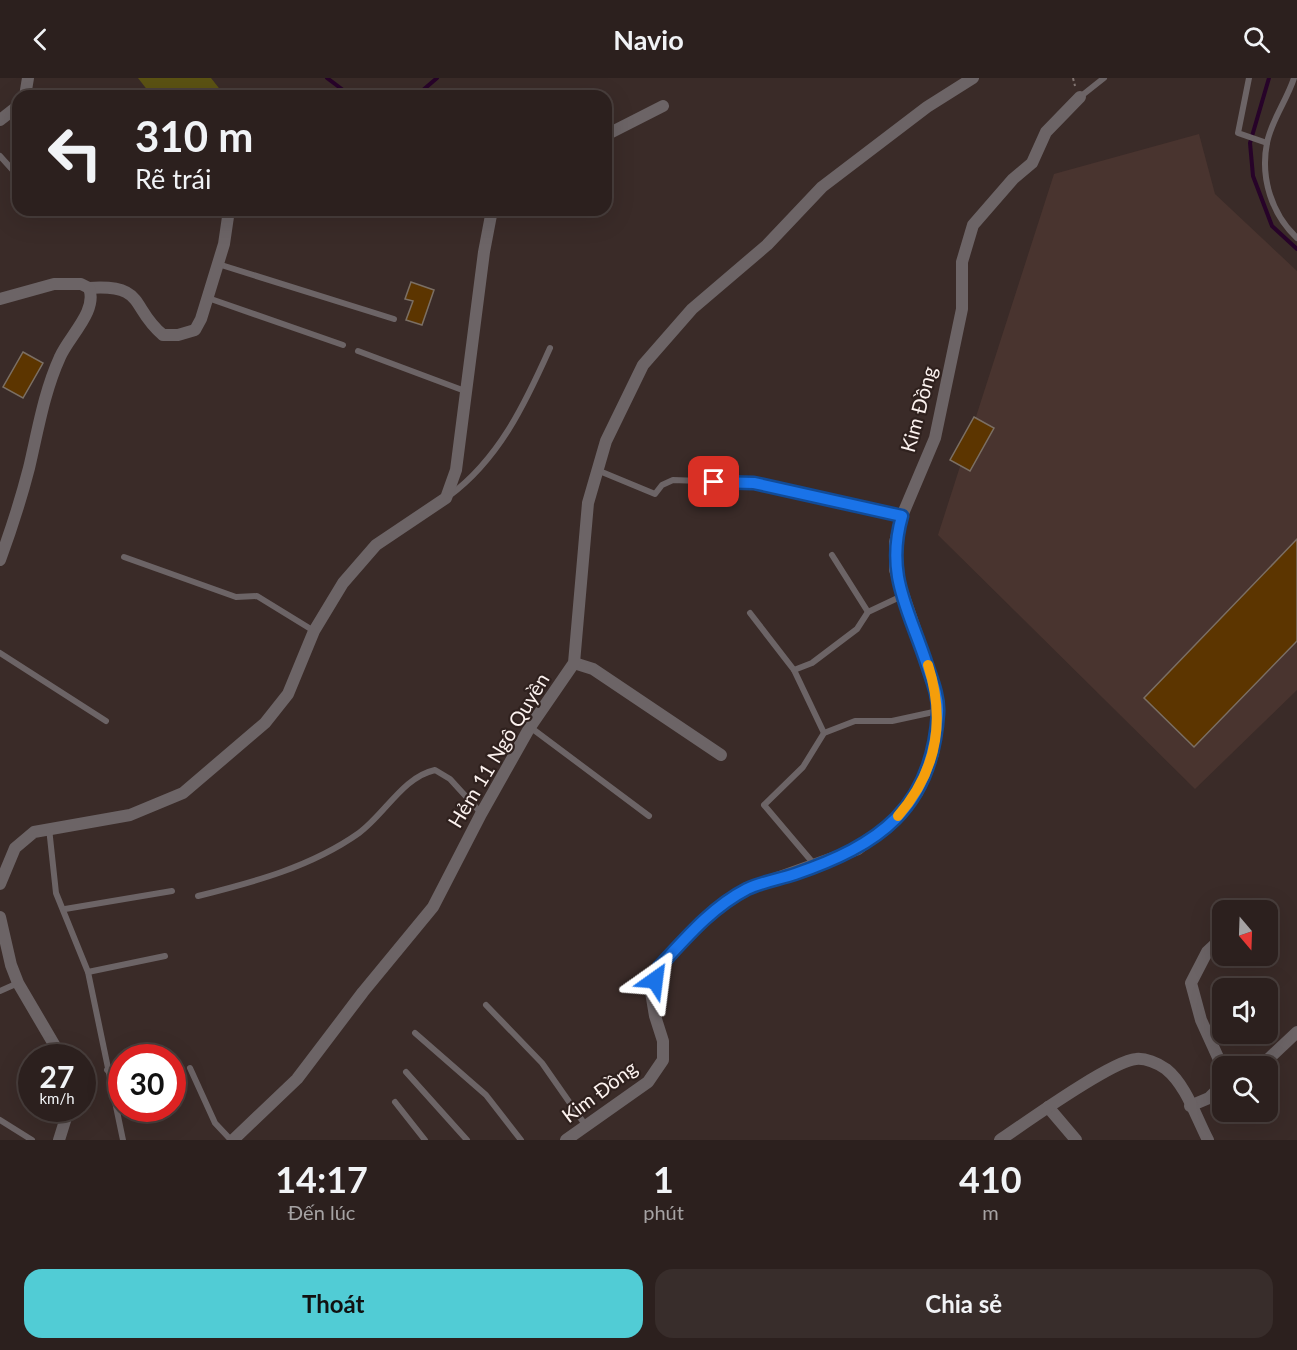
<!DOCTYPE html>
<html lang="vi">
<meta charset="utf-8">
<style>
:root{--surface:#2c201e;--page:#382d2b;--text:#f1f3f6;--muted:#a6a3a4;--line:#483e3c;--accent:#51ccd5}
body{margin:0;font-family:Lato,sans-serif;background:var(--page);color:var(--text);height:100vh;display:flex;flex-direction:column;font-size:22px;white-space:nowrap}
*{box-sizing:border-box;margin:0}
p{font-size:20px;color:var(--muted)}
.icon{flex:none;width:33px;height:33px;fill:none;stroke:currentColor;stroke-width:2;stroke-linecap:round;stroke-linejoin:round}
.map{position:relative;height:1062px;overflow:hidden}
.side{display:flex;flex-direction:column;background:var(--surface);flex:1}
.side>*{flex:none}
.top-card{position:absolute;left:12px;top:12px;width:600px;height:126px;border-radius:18px;box-shadow:0 6px 24px #0002,0 0 0 2px var(--line);background:#2c201e;color:var(--text);overflow:hidden}
.needle{width:39px;rotate:161deg}
.tools{position:absolute;left:1212px;top:822px;display:grid;gap:12px}
.tools a{display:grid;place-items:center;width:66px;height:66px;border-radius:12px;background:var(--surface);box-shadow:0 6px 24px #0002,0 0 0 2px var(--line);font-size:30px}
.speed{position:absolute;left:18px;top:966px;display:flex;gap:12px;font-size:30px;font-weight:700;text-align:center}
.speed>*{display:grid;place-content:center;width:78px;height:78px;border-radius:50%;background:var(--surface);box-shadow:0 6px 24px #0002,0 0 0 2px var(--line);line-height:1}
.speed small{font-size:15px;font-weight:400}
.speed .limit{border:9px solid #d22;background:#fff;color:#111}
.pin{position:absolute;display:grid;place-items:center;width:51px;height:51px;color:#fff;margin:-26px;border-radius:12px;box-shadow:0 3px 9px #0006}
.me{position:absolute;width:66px;margin:-33px;rotate:31deg;stroke-linejoin:round;filter:drop-shadow(0 0 4px #0008)}
.turn{display:flex;align-items:center;gap:21px;height:126px;padding:0 24px;font-size:27px}
.turn .icon{width:78px;height:78px;stroke-width:2.5}
.turn b{display:block;font-size:42px;line-height:51px}
.eta{display:flex;justify-content:space-evenly;align-items:center;height:102px;text-align:center}
.eta b{font-size:36px;font-weight:700;line-height:42px}
.action{display:flex;gap:12px;margin-top:auto;padding:12px 24px}
.action a{flex:1;height:69px;border-radius:18px;background:var(--accent);color:#111;font-size:24px;font-weight:700;line-height:69px;text-align:center}
.action a+a{background:var(--page);color:var(--text)}
header{display:flex;justify-content:space-between;align-items:center;height:78px;padding:0 24px;background:var(--surface);font-size:27px;font-weight:700}
.map>svg:first-child{display:block}
</style>
<header><svg class="icon" aria-label="back" viewBox="0 0 24 24"><path d="M15 5l-7 7 7 7"/></svg>Navio<svg class="icon" aria-label="search" viewBox="0 0 24 24"><circle cx="10" cy="10" r="6"/><path d="M15 15l6 6"/></svg></header>
<div class="map">
<svg width="1297" height="1062" viewBox="0 0 1297 1062">
<rect width="100%" height="100%" fill="#3a2b28"/>
<polygon fill="#49342f" points="1199,56 1215,116 1297,193 1297,612 1195,711 938,457 1054,96"/>
<polygon fill="#5b5213" points="138,0 211,0 222,14 217,18 152,18"/>
<g fill="none" stroke-linecap="round" stroke-linejoin="round">
<g stroke="#270329" stroke-width="4">
<polyline points="327,0 351,18"/>
<polyline points="1269,0 1250,65 1253,98 1272,148 1297,171"/>
<polyline points="416,18 437,0"/>
</g>
</g>
<g fill="#5c3500" stroke="#7b6f64" stroke-width="1.5">
<polygon points="411,204 434,212 422,247 406,242 413,223 405,221"/>
<polygon points="23,274 43,285 23,320 3,309"/>
<polygon points="974,339 994,350 970,393 950,382"/>
<polygon points="1297,461 1297,563 1194,669 1144,620"/>
</g>
<g fill="none" stroke-linecap="round" stroke-linejoin="round">
<polyline stroke="#817471" stroke-width="2" stroke-dasharray="3 3" stroke-linecap="butt" points="1073,0 1075,8"/>
<g stroke="#6c6466" stroke-width="6">
<polyline points="1249,0 1238,55 1267,65"/>
<path d="M1294,0c-7,22 -23,43 -27,65 -7,35 5,72 30,95"/>
<polyline points="1080,19 1104,0"/>
<polyline points="0,78 18,98"/>
<polyline points="218,186 394,241"/>
<polyline points="208,220 343,267"/>
<polyline points="358,273 465,313"/>
<polyline points="597,392 655,416 662,407 673,402 755,405 901,438"/>
<path d="M449,418c50,-37 76,-92 101,-148"/>
<polyline points="832,477 868,534"/>
<polyline points="124,479 236,519 257,518 314,553"/>
<polyline points="750,535 794,592 824,655"/>
<polyline points="0,575 106,643"/>
<polyline points="794,592 812,585 857,551 868,534 902,518"/>
<polyline points="530,649 649,738"/>
<polyline points="49,750 56,815 88,894 123,1062"/>
<polyline points="814,786 764,727 803,689 824,655 855,643 892,643 938,633"/>
<path d="M198,818c56,-14 113,-29 161,-63 26,-19 44,-56 76,-63l15,9 31,34"/>
<polyline points="65,831 172,813"/>
<polyline points="88,894 165,878"/>
<polyline points="0,913 18,905"/>
<polyline points="486,927 542,985 586,1048"/>
<polyline points="415,955 486,1017 521,1062"/>
<polyline points="143,980 165,972"/>
<polyline points="190,990 215,1045 231,1062"/>
<polyline points="107,992 122,987"/>
<polyline points="406,994 467,1062"/>
<polyline points="395,1024 425,1062"/>
<polyline points="0,1042 32,1062"/>
</g>
<g stroke="#6c6466" stroke-width="12">
<polyline points="25,18 28,0"/>
<polyline points="0,42 18,28"/>
<polyline points="606,57 663,28"/>
<path d="M89,210c58,-4 41,20 74,47h15l17,-5 6,-11 23,-75 5,-34"/>
<path d="M0,221l54,-15h27l8,4c9,23 -20,48 -29,69 -16,35 -22,73 -31,111 -8,31 -18,62 -29,92"/>
<polyline points="574,585 593,591 721,677"/>
<polyline points="0,806 15,770 34,754 130,737 183,715 265,645 288,616 314,553 343,505 376,467 446,420 456,392 484,174 492,132"/>
<polyline points="0,839 11,887 18,905 62,980"/>
<polyline points="1261,988 1297,954"/>
<polyline points="1221,1007 1221,986 1201,942 1191,905 1207,874 1222,860"/>
<polyline points="1190,1028 1209,1020 1222,1007"/>
<polyline points="1048,1029 1076,1062"/>
<polyline points="59,1062 69,1030"/>
<polyline points="233,1062 297,1001 363,914 433,829 481,736 530,649 574,585 588,425 606,363 643,287 692,231 767,167 822,109 927,29 973,0"/>
<polyline points="566,1062 648,1004 663,982 663,963 655,938 651,914 659,889 686,859 721,827 749,810 858,771 893,744 917,715 933,676 938,633 934,606 895,492 895,464 902,438 935,360 962,231 962,184 973,147 1013,101 1032,85 1046,54 1080,19"/>
<path d="M1000,1062c25,-17 111,-79 136,-81 9,-1 22,4 30,10 20,16 30,48 42,71"/>
</g>
</g>
<g fill="none" stroke-linecap="round" stroke-linejoin="round">
<defs>
<path id="route" d="M655,902l4,-13c27,-29 53,-60 88,-78 15,-7 33,-10 48,-15 84,-29 137,-65 143,-161 1,-16 -6,-33 -11,-48 -18,-56 -42,-89 -25,-149l-148,-33 -40,-1"/>
</defs>
<use href="#route" stroke="#114b97" stroke-width="15"/>
<use href="#route" stroke="#1a73e8" stroke-width="10"/>
<path stroke="#f59e0b" stroke-width="10" d="M898,738c39,-45 48,-95 30,-151"/>
</g>
<g text-anchor="middle" dominant-baseline="central" stroke-width="4.5" stroke-linejoin="round" paint-order="stroke">
<g font-size="20" fill="#fcf2ef" stroke="#2f211e">
<text transform="translate(918 331) rotate(-75)">Kim Đồng</text>
<text transform="translate(498 672) rotate(-59)">Hẻm 11 Ngô Quyền</text>
<text transform="translate(599 1013) rotate(-37)">Kim Đồng</text>
</g>
</g>
</svg>
<div class="tools">
<a><svg class="needle" viewBox="-14 -14 28 28"><path d="M0-13l5 13h-10z" fill="#e53935"/><path d="M0 13l5-13h-10z" fill="#a6a3a4"/></svg></a>
<a><svg class="icon" aria-label="sound" viewBox="0 0 24 24"><path d="M4 9h4l5-4v14l-5-4H4zM17 9q2 3 0 6"/></svg></a>
<a><svg class="icon" aria-label="search" viewBox="0 0 24 24"><circle cx="10" cy="10" r="6"/><path d="M15 15l6 6"/></svg></a>
</div>
<div class="speed"><div>27<small>km/h</small></div><div class="limit">30</div></div>
<div class="pin" style="left:714px;top:404px;background:#d93025"><svg class="icon" aria-label="arrive" viewBox="0 0 24 24"><path d="M6 21V4h12l-3 4 3 4H6"/></svg></div>
<svg class="me" style="left:655px;top:902px" viewBox="-20 -20 40 40"><path d="M0-17L14 15 0 8-14 15z" fill="#1a73e8" stroke="#fff" stroke-width="4"/></svg>
<div class="top-card">
<div class="turn"><svg class="icon" aria-label="left" viewBox="0 0 24 24"><path d="M17 20v-9H6M10 6l-5 5 5 5"/></svg><div><b>310 m</b>Rẽ trái</div></div>
</div>
</div>
<section class="side">
<div class="eta">
<div><b>14:17</b><p>Đến lúc</p></div>
<div><b>1</b><p>phút</p></div>
<div><b>410</b><p>m</p></div>
</div>
<div class="action"><a>Thoát</a><a>Chia sẻ</a></div>
</section>
